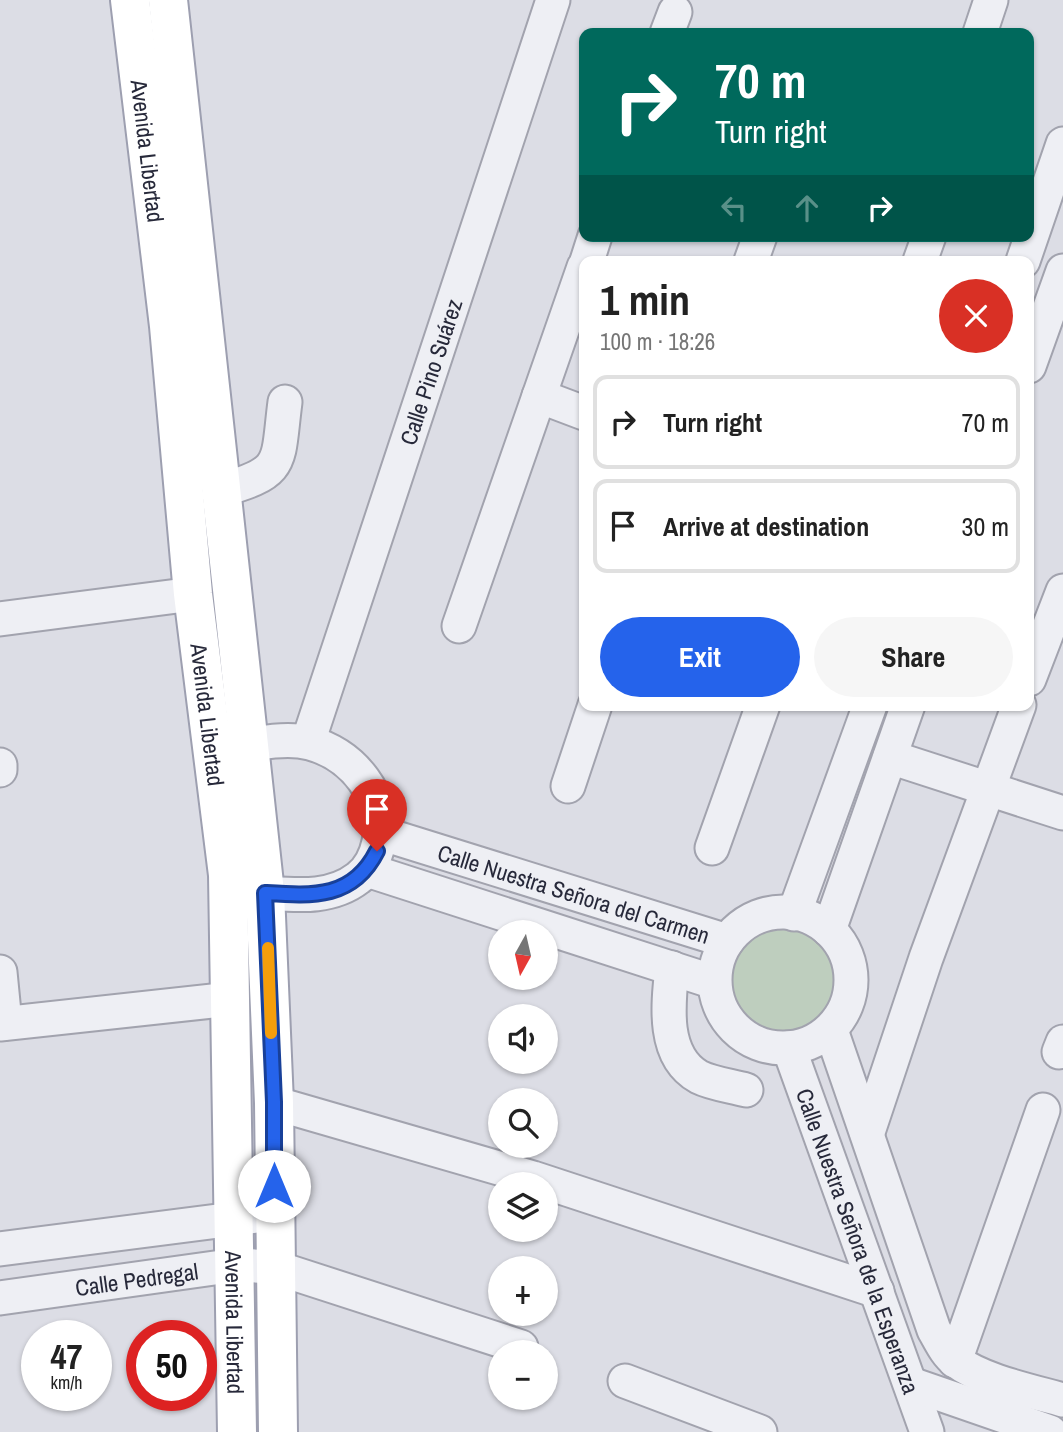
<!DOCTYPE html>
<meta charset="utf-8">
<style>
:root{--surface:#fff;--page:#f6f6f6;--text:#222;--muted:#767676;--line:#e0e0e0;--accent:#2563eb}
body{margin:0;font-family:"Archivo Narrow",sans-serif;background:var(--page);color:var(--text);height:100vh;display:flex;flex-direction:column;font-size:26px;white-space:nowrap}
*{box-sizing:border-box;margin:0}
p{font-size:23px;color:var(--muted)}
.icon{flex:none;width:38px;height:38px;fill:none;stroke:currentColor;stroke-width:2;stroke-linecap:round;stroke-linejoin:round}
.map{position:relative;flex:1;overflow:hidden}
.side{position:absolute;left:579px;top:256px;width:455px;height:455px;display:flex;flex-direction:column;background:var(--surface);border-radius:14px;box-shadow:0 2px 5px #0004}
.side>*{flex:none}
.top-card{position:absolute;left:579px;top:28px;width:455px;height:214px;border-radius:14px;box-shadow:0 2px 5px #0004;background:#00695c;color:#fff;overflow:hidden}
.needle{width:46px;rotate:188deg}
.controls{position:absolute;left:488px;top:920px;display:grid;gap:14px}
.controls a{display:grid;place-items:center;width:70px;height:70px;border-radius:50%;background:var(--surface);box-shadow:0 2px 5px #0004;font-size:35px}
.speed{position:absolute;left:21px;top:1320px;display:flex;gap:14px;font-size:35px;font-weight:700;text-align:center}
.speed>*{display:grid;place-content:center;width:91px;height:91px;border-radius:50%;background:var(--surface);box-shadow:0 2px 5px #0004;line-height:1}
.speed small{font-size:18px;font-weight:400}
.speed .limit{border:10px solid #d22;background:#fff;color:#111}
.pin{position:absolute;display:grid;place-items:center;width:60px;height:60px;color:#fff;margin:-72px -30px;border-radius:50% 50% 50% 0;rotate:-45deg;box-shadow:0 0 7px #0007}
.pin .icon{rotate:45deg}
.me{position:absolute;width:77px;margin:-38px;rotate:0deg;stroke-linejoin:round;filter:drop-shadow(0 0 5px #0008)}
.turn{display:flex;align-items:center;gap:24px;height:147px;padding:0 21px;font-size:32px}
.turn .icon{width:91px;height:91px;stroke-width:2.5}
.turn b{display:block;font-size:49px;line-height:60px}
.lanes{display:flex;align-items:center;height:66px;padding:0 21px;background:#0003;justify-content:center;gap:35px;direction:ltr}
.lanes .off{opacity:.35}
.round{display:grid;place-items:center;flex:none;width:74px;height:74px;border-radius:37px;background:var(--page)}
.overview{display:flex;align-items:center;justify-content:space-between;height:119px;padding:0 21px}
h1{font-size:42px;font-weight:700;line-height:52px}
.primary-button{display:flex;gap:14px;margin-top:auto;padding:14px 21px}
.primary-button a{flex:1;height:80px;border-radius:42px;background:var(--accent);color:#fff;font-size:28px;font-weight:700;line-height:80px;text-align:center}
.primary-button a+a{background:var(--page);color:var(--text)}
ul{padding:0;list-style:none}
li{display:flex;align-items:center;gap:21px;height:94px;margin:0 14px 10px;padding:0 7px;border:4px solid var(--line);border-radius:14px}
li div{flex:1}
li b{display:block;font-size:26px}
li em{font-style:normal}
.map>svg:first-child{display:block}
</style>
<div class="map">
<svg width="1063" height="1432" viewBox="0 0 1063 1432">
<rect width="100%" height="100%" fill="#dcdde5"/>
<circle fill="#becebe" cx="782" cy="982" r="54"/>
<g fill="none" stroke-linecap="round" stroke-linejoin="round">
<defs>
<g id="minor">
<polyline points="667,33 675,12"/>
<polyline points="980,33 991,0"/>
<polyline points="587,261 595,236"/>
<polyline points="751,261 760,236"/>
<polyline points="920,261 929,236"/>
<polyline points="1023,261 1063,144"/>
<polyline points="1029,366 1063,271"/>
<polyline points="539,396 584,413"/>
<path d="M221,490c65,-18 56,-27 64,-88"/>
<polyline points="0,619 193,594"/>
<polyline points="459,626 584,267"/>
<polyline points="1029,679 1063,591"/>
<path id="s1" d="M308,742l245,-742"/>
<path d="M225,750c26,-5 58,-14 85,-7 43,12 77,53 69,99 -3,14 -10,28 -21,36 -27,21 -61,17 -93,15"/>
<polyline points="890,757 1063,813"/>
<polyline points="0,765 0,770"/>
<polyline points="568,786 595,705"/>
<path id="s2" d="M380,833l347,108"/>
<polyline points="712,848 763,705"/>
<polyline points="367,870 714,982"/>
<circle cx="783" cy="980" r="68"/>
<polyline points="794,914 870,705"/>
<polyline points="829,930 908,705"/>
<path d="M672,968c-4,37 -10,88 27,109 14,7 33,9 47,13"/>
<polyline points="0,972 5,1023"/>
<polyline points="0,1024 231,999"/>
<path d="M831,1030l103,300c6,10 12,24 22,31 26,20 75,30 107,39"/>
<path id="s3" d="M789,1048l138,384"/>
<polyline points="1059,1052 1063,1042"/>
<polyline points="274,1103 533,1178 877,1291"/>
<polyline points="868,1132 926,958 1019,705"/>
<polyline points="0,1249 273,1214"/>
<path id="s4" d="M0,1298l236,-33 38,2 247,80"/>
<polyline points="955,1361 1043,1110"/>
<polyline points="625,1381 760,1432"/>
<polyline points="911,1384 1050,1432"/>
</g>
<g id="major">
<path id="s5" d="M130,0l39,326 24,268 35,281 9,557"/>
<polyline points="168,0 265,893 274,1103 278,1432"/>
</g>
</defs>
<use href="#minor" stroke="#a2a3ae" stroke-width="37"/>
<use href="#major" stroke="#9d9fb0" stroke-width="42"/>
<use href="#minor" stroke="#eeeff4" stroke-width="33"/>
<use href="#major" stroke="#fff" stroke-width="38"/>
</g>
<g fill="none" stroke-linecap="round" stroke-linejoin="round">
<defs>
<path id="route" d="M274,1186v-84l-9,-209c48,3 88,6 112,-42"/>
</defs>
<use href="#route" stroke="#184099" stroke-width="18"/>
<use href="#route" stroke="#2563eb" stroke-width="12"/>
<polyline stroke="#f59e0b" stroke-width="12" points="268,948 271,1033"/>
</g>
<g text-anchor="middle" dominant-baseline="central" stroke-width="6" stroke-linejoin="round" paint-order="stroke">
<g font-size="23" fill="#27293a" stroke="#ebecf3">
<text stroke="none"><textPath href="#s5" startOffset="152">Avenida Libertad</textPath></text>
<text stroke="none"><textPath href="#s1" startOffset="390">Calle Pino Suárez</textPath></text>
<text stroke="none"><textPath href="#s5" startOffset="719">Avenida Libertad</textPath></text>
<text stroke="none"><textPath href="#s2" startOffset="203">Calle Nuestra Señora del Carmen</textPath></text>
<text stroke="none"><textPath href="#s3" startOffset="205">Calle Nuestra Señora de la Esperanza</textPath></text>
<text stroke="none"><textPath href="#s4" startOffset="138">Calle Pedregal</textPath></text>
<text stroke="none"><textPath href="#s5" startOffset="1328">Avenida Libertad</textPath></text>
</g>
</g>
</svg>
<div class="controls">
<a><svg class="needle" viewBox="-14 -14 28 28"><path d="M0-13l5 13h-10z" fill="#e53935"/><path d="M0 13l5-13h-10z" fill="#767676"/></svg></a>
<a><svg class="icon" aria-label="sound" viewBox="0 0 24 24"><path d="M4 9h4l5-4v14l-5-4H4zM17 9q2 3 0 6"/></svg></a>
<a><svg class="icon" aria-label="search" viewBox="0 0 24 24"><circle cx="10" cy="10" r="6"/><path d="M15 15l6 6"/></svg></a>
<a><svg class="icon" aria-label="layers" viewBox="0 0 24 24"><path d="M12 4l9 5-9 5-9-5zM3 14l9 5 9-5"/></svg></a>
<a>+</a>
<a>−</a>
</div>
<div class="speed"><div>47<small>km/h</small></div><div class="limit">50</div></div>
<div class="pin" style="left:377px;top:851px;background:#d93025"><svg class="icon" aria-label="arrive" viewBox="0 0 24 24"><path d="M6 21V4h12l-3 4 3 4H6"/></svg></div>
<svg class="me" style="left:274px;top:1186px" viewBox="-20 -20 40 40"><circle r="19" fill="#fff"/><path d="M0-13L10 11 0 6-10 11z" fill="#2563eb"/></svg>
<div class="top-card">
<div class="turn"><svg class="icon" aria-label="right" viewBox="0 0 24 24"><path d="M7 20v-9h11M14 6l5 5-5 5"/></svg><div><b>70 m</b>Turn right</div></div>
<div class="lanes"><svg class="icon off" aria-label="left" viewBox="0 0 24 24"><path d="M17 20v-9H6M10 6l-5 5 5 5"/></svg><svg class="icon off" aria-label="ahead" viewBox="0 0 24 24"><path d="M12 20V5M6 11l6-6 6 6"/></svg><svg class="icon" aria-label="right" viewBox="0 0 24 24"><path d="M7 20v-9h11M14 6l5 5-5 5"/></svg></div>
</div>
<section class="side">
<div class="overview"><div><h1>1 min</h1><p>100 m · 18:26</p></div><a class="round" style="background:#d93025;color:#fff"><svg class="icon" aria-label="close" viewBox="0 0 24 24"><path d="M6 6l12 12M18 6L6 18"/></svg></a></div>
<ul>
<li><svg class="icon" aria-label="right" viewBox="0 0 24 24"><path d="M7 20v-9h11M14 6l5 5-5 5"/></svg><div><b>Turn right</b></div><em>70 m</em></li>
<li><svg class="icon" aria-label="arrive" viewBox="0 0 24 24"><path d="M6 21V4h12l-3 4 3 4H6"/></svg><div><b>Arrive at destination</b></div><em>30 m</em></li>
</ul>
<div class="primary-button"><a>Exit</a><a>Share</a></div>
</section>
</div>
